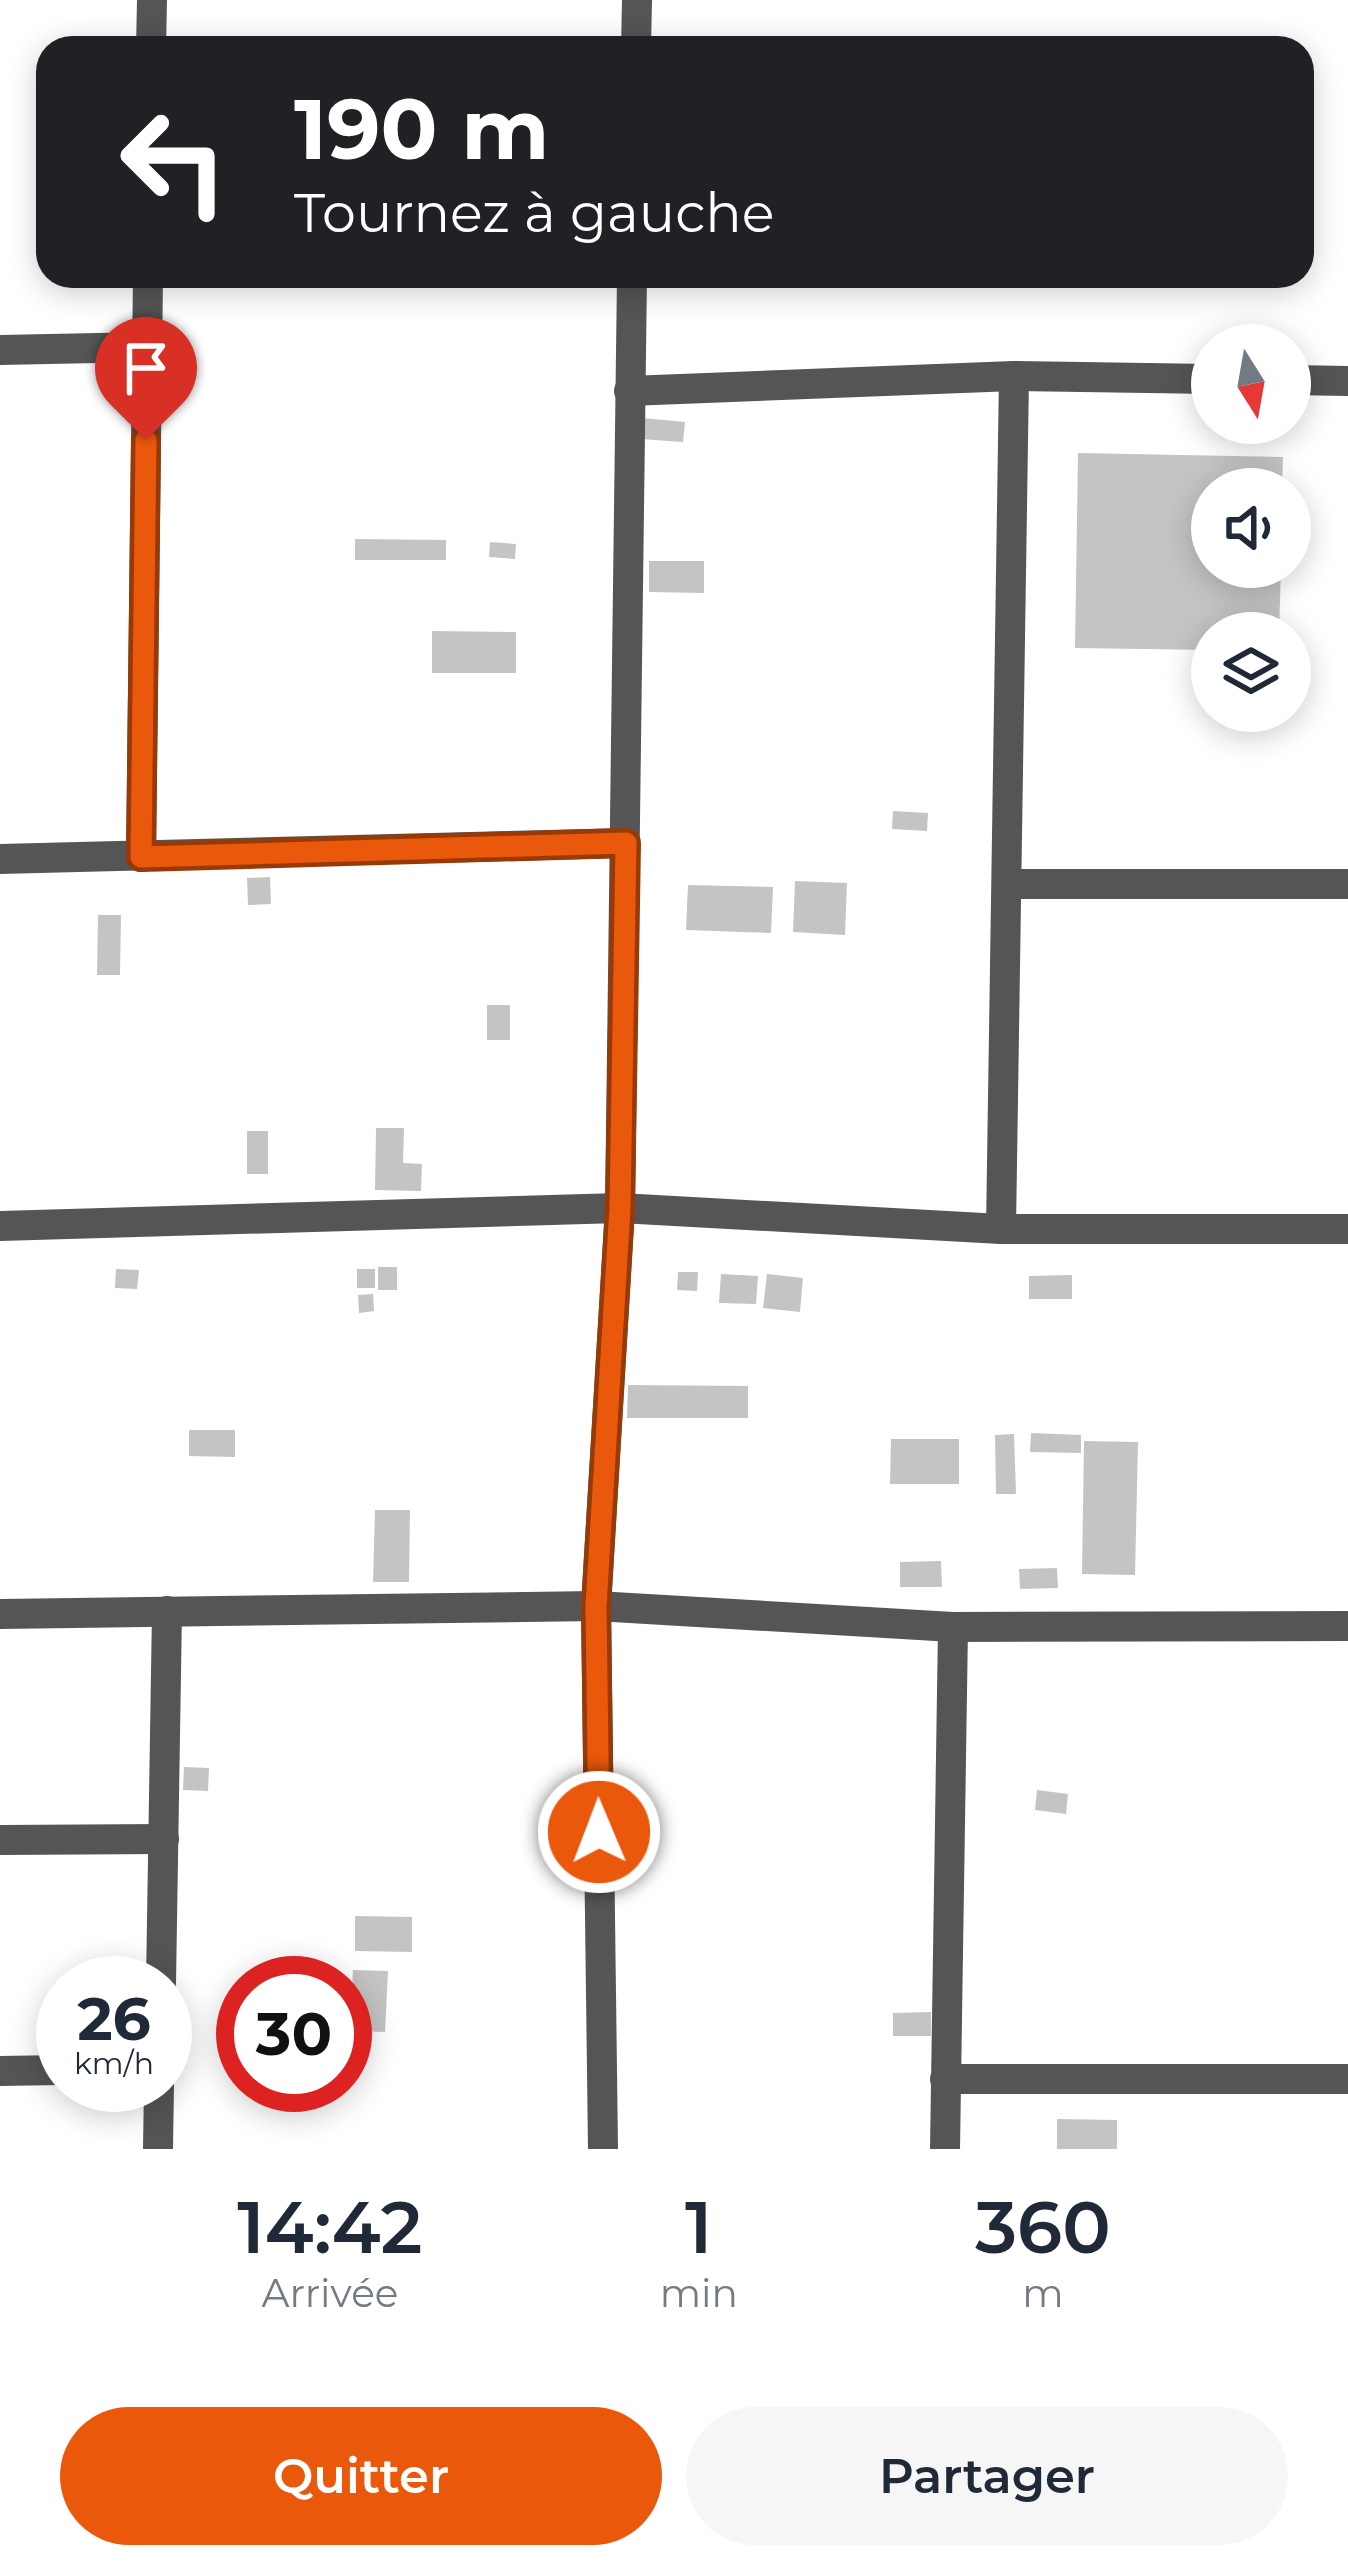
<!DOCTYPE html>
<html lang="fr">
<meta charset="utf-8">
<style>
:root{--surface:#fff;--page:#f6f6f7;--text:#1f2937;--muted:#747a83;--accent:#ea580c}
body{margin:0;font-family:Montserrat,sans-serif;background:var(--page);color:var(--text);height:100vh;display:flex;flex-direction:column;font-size:45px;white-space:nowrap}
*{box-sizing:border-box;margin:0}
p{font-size:39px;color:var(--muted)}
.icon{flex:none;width:66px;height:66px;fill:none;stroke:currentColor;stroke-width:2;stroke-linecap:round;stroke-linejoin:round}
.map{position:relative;height:2149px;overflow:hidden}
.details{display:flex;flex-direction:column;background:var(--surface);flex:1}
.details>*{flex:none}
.guide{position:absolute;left:36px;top:36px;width:1278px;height:252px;border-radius:36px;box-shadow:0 6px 30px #0003;background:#202124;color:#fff;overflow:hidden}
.needle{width:78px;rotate:169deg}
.buttons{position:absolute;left:1191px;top:324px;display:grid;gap:24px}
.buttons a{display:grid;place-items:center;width:120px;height:120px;border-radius:50%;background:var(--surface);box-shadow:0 6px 30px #0003;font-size:60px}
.speed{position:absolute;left:36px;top:1956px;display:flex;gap:24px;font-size:60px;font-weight:700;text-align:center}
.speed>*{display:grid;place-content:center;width:156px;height:156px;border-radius:50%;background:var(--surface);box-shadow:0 6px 30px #0003;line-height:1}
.speed small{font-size:30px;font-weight:400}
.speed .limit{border:18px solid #d22;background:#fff;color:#111}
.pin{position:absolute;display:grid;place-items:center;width:102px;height:102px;color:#fff;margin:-123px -51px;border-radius:50% 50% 50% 0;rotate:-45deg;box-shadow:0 0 12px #0007}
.pin .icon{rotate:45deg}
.me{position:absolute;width:132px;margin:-66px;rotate:359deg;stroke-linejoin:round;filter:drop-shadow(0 0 9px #0008)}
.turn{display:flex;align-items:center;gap:42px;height:252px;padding:0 60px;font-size:54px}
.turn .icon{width:156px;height:156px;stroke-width:2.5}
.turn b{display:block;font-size:84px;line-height:102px}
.eta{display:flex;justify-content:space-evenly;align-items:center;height:204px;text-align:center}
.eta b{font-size:72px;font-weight:600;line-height:84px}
.primary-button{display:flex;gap:24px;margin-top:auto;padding:24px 60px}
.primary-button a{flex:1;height:138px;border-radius:72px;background:var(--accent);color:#fff;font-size:48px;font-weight:600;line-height:138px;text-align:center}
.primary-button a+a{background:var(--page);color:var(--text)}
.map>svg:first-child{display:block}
</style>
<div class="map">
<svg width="1348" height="2149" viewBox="0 0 1348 2149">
<rect width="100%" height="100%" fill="#fff"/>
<g fill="#c4c4c4">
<polygon points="642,418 685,422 683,442 641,439"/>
<polygon points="1078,453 1283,457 1282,489 1212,489 1212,567 1281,567 1279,633 1212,633 1212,650 1075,648"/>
<polygon points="355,539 446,540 446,560 355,560"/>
<polygon points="490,542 516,544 515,559 489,557"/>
<polygon points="649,561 704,561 704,593 649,592"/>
<polygon points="432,631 516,632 516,673 432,673"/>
<polygon points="893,811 928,813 927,831 892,829"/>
<polygon points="270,877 271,904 248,905 247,878"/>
<polygon points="795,881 847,883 845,935 793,932"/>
<polygon points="688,885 773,887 771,933 686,930"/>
<polygon points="98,915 121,915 120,975 97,975"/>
<rect x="487" y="1005" width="23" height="35"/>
<polygon points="376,1128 404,1128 403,1163 422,1164 421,1191 375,1190"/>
<rect x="247" y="1131" width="21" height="43"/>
<rect x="378" y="1267" width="19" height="23"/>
<polygon points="116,1269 139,1270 137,1289 115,1288"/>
<rect x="357" y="1269" width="18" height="19"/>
<polygon points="678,1272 698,1272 697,1291 677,1290"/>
<polygon points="721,1274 758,1276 756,1304 719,1303"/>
<polygon points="767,1274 803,1278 800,1312 763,1308"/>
<polygon points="1072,1275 1072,1299 1029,1299 1029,1276"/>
<polygon points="373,1294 374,1311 359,1313 358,1295"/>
<polygon points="628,1385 748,1386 748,1418 627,1418"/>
<polygon points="189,1430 235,1430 235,1457 189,1456"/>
<polygon points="1031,1433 1081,1435 1081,1453 1030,1452"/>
<polygon points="1014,1434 1016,1494 996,1494 995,1435"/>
<polygon points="891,1439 959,1439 959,1484 890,1484"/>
<polygon points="1084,1441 1138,1442 1135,1575 1082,1574"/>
<polygon points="375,1510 410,1510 409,1582 373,1582"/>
<polygon points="941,1561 942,1587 900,1587 900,1562"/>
<polygon points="1057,1568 1058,1588 1020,1589 1019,1569"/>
<polygon points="184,1767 209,1768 208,1791 183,1790"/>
<polygon points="1037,1790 1068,1794 1066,1814 1035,1810"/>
<polygon points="355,1916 412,1917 412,1952 355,1951"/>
<polygon points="353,1970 388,1971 385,2032 350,2031"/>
<polygon points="931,2012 931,2036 893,2036 893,2013"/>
<polygon points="1057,2119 1117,2120 1117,2149 1057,2149"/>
</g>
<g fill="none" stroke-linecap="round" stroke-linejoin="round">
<g stroke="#555" stroke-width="30">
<polyline points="151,48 152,0"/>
<polyline points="636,48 637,0"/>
<polyline points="0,350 147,347"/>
<polyline points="1290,380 1348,381"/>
<polyline points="629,391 1014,376 1212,379"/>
<polyline points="141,857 148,276"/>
<polyline points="0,859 625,843"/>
<polyline points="1009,884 1348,884"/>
<polyline points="0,1226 620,1208 1001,1229 1348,1229"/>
<polyline points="1001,1229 1014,376"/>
<polyline points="0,1614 596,1606 953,1627 1348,1626"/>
<polyline points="0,1840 164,1839"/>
<polyline points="161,1983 167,1611"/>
<polyline points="0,2071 63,2070"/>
<polyline points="945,2079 1348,2079"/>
<polyline points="158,2149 159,2085"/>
<polyline points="603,2149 596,1606 620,1208 632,276"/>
<polyline points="945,2149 953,1627"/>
</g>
</g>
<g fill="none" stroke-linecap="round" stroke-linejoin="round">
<defs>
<polyline id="route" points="146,440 141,857 626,843 620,1208 596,1606 599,1832"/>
</defs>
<use href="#route" stroke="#983908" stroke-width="30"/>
<use href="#route" stroke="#ea580c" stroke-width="21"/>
</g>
</svg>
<div class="buttons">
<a><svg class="needle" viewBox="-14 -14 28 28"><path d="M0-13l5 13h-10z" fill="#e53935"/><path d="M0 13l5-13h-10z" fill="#747a83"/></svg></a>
<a><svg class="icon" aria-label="sound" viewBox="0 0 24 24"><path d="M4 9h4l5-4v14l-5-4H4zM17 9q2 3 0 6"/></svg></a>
<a><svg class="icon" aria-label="layers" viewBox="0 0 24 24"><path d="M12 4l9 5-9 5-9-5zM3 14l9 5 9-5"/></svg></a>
</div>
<div class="speed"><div>26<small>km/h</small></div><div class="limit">30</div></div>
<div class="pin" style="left:146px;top:440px;background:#d93025"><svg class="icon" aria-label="arrive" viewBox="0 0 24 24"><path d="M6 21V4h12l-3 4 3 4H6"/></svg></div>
<svg class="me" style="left:599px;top:1832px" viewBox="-20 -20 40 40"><circle r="17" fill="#ea580c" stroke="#fff" stroke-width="3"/><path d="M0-11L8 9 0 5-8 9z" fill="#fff"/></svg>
<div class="guide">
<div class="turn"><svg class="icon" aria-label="left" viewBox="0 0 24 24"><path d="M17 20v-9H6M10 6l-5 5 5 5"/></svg><div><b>190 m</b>Tournez à gauche</div></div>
</div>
</div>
<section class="details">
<div class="eta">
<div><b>14:42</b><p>Arrivée</p></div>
<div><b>1</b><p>min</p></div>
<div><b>360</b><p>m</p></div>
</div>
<div class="primary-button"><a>Quitter</a><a>Partager</a></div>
</section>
